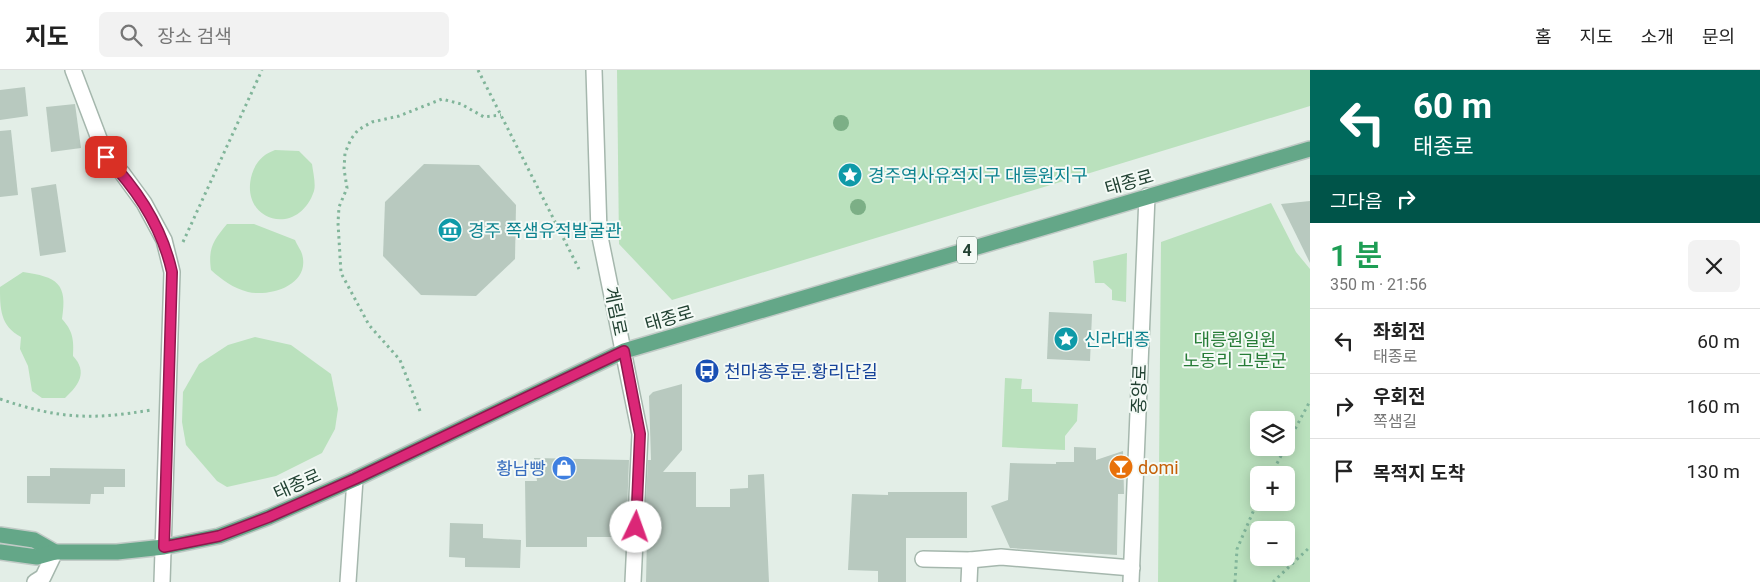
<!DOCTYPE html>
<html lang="ko">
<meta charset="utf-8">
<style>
:root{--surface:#fff;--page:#f2f2f2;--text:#222;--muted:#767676;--line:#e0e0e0}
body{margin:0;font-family:Roboto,"Noto Sans KR",sans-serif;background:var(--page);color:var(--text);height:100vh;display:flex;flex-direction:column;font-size:19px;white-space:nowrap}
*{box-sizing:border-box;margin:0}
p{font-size:16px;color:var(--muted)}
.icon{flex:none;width:28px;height:28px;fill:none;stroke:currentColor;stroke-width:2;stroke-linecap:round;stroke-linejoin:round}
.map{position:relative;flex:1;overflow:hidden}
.side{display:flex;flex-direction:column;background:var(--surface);width:450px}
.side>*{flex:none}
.guide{background:#00695c;color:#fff;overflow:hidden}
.controls{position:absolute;left:1250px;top:341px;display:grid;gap:10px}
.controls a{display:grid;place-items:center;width:45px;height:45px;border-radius:8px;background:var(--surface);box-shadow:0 2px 12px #0003;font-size:25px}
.pin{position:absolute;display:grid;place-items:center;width:42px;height:42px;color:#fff;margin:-21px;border-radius:10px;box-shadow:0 2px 8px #0006}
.me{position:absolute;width:55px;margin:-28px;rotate:3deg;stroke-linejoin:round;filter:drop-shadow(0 0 4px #0008)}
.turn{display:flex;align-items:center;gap:18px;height:105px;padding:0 20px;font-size:22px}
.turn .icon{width:65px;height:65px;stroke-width:2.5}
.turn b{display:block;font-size:35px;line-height:42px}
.then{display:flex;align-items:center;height:48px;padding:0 20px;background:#0003;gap:10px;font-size:19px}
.round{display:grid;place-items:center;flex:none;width:52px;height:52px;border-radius:8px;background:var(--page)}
.summary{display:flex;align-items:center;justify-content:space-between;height:85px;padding:0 20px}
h1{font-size:30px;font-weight:600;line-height:38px;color:#1e9e55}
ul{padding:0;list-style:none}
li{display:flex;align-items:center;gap:15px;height:65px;padding:0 20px;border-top:1px solid var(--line)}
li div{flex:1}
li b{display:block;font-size:19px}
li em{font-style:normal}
header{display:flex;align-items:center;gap:30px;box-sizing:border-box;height:70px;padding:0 25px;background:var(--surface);border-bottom:1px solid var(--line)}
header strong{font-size:24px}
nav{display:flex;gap:28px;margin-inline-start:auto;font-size:18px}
.search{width:350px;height:45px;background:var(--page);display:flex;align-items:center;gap:12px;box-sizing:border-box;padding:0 18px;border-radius:8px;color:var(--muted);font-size:19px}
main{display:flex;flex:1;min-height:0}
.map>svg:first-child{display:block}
</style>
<header>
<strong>지도</strong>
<div class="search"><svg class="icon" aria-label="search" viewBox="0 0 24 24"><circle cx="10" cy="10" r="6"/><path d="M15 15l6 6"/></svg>장소 검색</div>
<nav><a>홈</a><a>지도</a><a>소개</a><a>문의</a></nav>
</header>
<main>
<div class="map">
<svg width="1310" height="512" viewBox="0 0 1310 512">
<rect width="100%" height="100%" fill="#e3eee7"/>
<g fill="#bae1bd" fill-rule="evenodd">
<polygon points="617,0 1310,0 1310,36 672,230 619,174"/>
<path d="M275,80l24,1 13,13c1,8 4,20 2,27 -16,48 -76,30 -62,-17 4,-13 12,-20 23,-24z"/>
<path d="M1271,133l25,49 14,17v313h-152l3,-340zM1259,350h27v28h-27zM1259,405h27v27h-27zM1259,460h27v28h-27z"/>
<path d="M227,154h27l41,16c2,5 6,10 7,14 9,31 -32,43 -54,38 -15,-4 -26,-12 -37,-22 -3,-22 2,-29 16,-46z"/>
<polygon points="1127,183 1126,232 1112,230 1112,220 1104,213 1095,213 1093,191"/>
<path d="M23,202c34,5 45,11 39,47 11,12 12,21 11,37 15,16 6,29 -8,42h-23l-10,-7 -4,-25 -8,-17 1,-12c-21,-11 -21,-29 -21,-50z"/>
<polygon points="255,267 291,275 331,304 338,339 335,359 322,383 276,406 227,417 217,411 186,375 182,352 183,322 199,294 228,275"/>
<polygon points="1005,308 1022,309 1021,319 1032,319 1032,332 1078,334 1077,351 1065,366 1065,380 1002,377"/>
</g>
<g fill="#b8c9bf">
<polygon points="25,17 28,46 0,50 0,20"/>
<polygon points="75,34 81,78 51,82 46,37"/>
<polygon points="11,60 18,125 0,127 0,61"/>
<polygon points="424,94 479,95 516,135 515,189 476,226 421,225 383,186 385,132"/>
<polygon points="56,114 66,182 40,186 31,118"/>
<polygon points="1310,131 1310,193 1281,134"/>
<polygon points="1049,242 1092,244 1090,291 1047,289"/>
<polygon points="682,314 682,380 663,402 696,402 696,437 730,437 730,419 748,418 748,405 764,404 769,512 646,512 647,467 644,467 648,390 651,390 649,326 653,322"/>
<polygon points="1074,377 1096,378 1096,390 1123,381 1124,424 1118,424 1117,485 1010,478 991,436 1008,430 1010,393 1056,394 1056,392 1074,392"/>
<polygon points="534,388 629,390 626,467 587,467 587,477 526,477 525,411 537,411"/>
<polygon points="50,398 125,399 125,417 104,417 104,424 91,424 90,434 27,433 27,406 50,406"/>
<polygon points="888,422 967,422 967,468 906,468 906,512 878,512 878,501 848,500 852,424 888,425"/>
<polygon points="450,453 483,454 483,468 521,470 520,498 465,497 465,488 449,487"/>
</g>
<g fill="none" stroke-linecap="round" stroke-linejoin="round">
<defs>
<g id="minor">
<polyline points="73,0 106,87 122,103 144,133 164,170 172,202 162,512"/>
<polyline points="594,0 599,162 640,364 633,512"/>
<polyline points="923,489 970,490 1001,487 1132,498"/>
<polyline points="35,512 43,507 55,482"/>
<polyline points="348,512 355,409"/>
<polyline points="969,512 970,490"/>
<polyline points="1131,512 1147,126"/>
</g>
<g id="major">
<polyline points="0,465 34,470 55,482"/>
<polyline points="0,482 37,487 55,482 117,482 164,477 219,466 269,447 355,409 624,281 1310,79"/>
</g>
</defs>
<use href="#minor" stroke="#a5b7ad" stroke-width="18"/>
<use href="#major" stroke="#c1cac6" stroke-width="18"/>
<g stroke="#81b59a" stroke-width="3" stroke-dasharray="2.5 4" stroke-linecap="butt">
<polyline points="478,0 579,199"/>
<polyline points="183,172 262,0"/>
<path d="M0,329c59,20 91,21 151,11"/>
<polyline points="420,341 400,290 369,255 341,203 338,153 339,137 347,118 344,99 345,83 351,69 358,60 372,52 399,46 442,29 461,34 484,47 501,45"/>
<polyline points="1286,376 1310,331"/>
<polyline points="1271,405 1285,378"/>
<polyline points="1235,512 1237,479 1259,428"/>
<polyline points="1273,512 1310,477"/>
</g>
<use href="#minor" stroke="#fff" stroke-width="15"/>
<use href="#major" stroke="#64a788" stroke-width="15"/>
</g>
<g fill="#7caf86">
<circle cx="841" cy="53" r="8"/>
<circle cx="858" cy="137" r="8"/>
</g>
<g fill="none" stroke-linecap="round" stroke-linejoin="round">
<defs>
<path id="route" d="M106,87c32,33 56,70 66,115l-8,275 55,-11 50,-19 86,-38 269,-128 16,83 -4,93"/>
</defs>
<use href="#route" stroke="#8e194d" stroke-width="12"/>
<use href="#route" stroke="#db2777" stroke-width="9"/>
</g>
<defs>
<symbol id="sight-disc" viewBox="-11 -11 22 22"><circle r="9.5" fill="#0f9aa8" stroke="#f4faf6"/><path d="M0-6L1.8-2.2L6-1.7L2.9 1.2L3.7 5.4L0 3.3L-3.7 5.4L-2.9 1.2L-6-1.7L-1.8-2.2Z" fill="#fff"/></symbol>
<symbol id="museum-disc" viewBox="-11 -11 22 22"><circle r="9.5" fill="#0f9aa8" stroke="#f4faf6"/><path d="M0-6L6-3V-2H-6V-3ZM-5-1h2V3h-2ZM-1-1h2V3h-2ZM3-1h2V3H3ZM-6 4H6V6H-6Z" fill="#fff"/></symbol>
<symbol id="bus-disc" viewBox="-11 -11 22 22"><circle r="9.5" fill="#1a4fb4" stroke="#f4faf6"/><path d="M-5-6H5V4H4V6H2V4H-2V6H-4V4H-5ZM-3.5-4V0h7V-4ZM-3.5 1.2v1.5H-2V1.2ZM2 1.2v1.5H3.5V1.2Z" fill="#fff"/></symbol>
<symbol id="bar-disc" viewBox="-11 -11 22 22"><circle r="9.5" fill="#e8710a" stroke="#f4faf6"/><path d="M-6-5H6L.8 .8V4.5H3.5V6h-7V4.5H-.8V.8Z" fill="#fff"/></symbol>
<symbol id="shop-disc" viewBox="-11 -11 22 22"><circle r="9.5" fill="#3f7fe0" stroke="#f4faf6"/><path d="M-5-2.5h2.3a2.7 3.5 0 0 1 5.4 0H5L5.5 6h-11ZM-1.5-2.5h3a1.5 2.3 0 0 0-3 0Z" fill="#fff"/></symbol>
</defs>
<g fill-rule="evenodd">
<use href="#sight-disc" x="836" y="91" width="28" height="28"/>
<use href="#museum-disc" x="436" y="146" width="28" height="28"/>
<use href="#sight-disc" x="1052" y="255" width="28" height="28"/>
<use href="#bus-disc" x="693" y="287" width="28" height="28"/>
<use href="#bar-disc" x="1107" y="383" width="28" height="28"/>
<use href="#shop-disc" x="550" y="384" width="28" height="28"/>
</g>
<g text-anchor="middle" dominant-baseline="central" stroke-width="4" stroke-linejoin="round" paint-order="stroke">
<rect fill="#f4faf6" stroke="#60786d" stroke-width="1" x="957" y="166.5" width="20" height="27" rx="4"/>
<g font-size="16" font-weight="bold" fill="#214132">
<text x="967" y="180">4</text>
</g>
<g font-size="18" fill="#0d838f" stroke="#f4faf6" text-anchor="start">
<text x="868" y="105">경주역사유적지구 대릉원지구</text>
<text x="468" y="160">경주 쪽샘유적발굴관</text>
<text x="1084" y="269">신라대종</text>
</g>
<g font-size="18" fill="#214132" stroke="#f4faf6">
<text transform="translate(1129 112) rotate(-16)">태종로</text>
<text transform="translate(616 241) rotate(78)">계림로</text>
<text transform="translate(669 248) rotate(-16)">태종로</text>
<text transform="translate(1139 319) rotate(-88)">중앙로</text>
<text transform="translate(297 414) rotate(-24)">태종로</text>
</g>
<g font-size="18" fill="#277c37" stroke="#f4faf6">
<text x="1235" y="269">대릉원일원<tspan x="1235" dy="21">노동리 고분군</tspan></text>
</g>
<g font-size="18" fill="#164399" stroke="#f4faf6" text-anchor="start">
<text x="724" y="301">천마총후문.황리단길</text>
</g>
<g font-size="18" fill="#c56008" stroke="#f4faf6" text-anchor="start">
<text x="1138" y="397">domi</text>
</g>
<g font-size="18" fill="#366cbe" stroke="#f4faf6" text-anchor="end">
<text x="546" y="398">황남빵</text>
</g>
</g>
</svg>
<div class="controls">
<a><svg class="icon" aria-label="layers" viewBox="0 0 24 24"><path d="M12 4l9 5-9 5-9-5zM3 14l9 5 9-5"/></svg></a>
<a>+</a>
<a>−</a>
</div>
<div class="pin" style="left:106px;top:87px;background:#d93025"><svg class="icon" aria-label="arrive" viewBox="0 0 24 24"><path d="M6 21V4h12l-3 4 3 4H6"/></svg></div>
<svg class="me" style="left:636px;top:457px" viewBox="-20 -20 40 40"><circle r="19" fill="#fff"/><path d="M0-13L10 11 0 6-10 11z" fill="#db2777"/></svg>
</div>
<section class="side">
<div class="guide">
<div class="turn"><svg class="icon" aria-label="left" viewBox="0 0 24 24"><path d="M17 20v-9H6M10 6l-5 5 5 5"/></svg><div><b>60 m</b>태종로</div></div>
<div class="then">그다음<svg class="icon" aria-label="right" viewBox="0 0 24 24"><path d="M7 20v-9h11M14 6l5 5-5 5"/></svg></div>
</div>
<div class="summary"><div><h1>1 분</h1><p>350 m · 21:56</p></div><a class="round"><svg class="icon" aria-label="close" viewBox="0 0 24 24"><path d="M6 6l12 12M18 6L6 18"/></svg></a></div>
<ul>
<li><svg class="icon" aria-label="left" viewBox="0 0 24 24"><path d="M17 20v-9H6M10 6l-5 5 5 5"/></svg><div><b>좌회전</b><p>태종로</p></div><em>60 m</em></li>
<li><svg class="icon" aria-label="right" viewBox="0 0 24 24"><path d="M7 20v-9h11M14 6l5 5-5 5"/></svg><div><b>우회전</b><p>쪽샘길</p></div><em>160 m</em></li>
<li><svg class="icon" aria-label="arrive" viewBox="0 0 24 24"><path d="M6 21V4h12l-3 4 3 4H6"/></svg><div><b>목적지 도착</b></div><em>130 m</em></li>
</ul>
</section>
</main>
